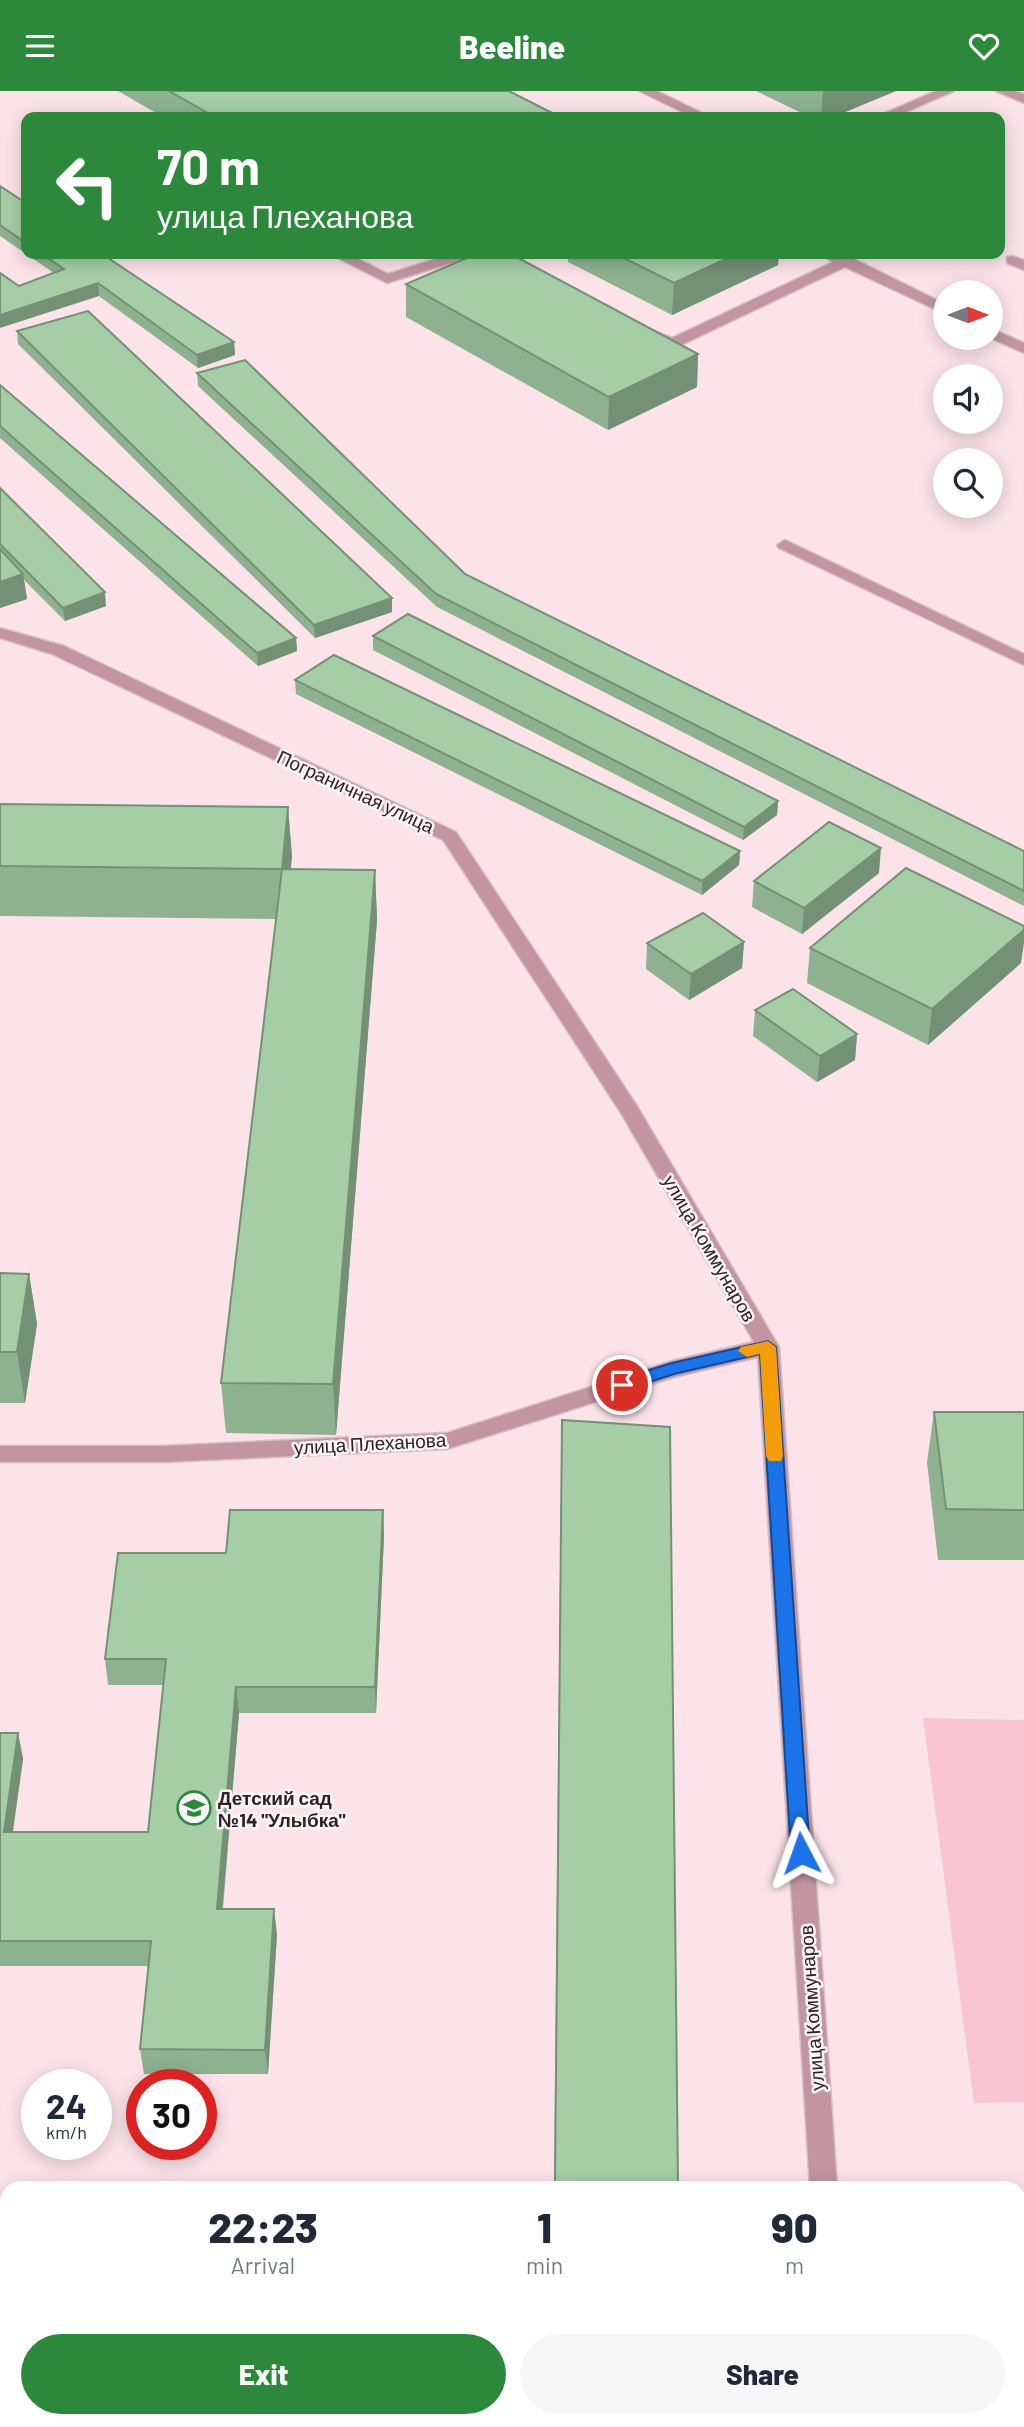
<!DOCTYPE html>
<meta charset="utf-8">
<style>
:root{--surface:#fff;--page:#f6f6f7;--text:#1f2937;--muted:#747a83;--accent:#2c893b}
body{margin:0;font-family:Barlow,sans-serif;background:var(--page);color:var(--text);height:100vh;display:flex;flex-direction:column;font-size:26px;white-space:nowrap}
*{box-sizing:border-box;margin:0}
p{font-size:23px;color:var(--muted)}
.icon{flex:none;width:38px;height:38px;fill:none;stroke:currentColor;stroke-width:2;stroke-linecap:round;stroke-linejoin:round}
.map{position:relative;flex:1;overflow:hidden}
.drawer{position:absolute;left:0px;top:2090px;width:1026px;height:247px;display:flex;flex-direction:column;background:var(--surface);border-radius:21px 21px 0 0;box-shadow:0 4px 18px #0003}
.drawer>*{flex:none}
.hud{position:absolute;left:21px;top:21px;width:984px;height:147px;border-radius:14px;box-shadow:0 4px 18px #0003;background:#2c893b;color:#fff;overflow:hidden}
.needle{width:46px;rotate:90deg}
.fabs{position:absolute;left:933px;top:189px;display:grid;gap:14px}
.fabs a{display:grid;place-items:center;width:70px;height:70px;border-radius:50%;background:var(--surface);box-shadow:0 4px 18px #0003;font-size:35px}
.speed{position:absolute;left:21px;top:1978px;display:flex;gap:14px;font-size:35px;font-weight:700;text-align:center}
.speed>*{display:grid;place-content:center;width:91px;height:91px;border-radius:50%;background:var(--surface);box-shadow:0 4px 18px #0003;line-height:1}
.speed small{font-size:18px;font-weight:400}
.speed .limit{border:10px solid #d22;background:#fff;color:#111}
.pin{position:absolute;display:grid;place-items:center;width:60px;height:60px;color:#fff;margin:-30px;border:4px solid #fff;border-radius:50%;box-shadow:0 2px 7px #0007}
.me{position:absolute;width:77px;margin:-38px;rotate:356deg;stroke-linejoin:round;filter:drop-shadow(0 0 5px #0008)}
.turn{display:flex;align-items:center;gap:24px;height:147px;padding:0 21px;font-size:32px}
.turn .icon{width:91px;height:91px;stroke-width:2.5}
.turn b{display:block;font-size:49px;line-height:60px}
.eta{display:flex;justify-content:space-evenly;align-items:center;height:119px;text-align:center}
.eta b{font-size:42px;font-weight:800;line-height:49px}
.cta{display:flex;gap:14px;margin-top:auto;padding:14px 21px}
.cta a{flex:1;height:80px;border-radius:42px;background:var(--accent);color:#fff;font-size:28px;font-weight:800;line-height:80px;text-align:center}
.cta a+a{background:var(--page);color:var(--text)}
header{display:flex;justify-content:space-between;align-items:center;height:91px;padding:0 21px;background:var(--accent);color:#fff;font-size:32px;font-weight:800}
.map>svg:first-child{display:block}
</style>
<header><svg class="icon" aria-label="menu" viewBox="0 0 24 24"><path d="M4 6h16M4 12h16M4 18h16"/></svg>Beeline<svg class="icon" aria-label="heart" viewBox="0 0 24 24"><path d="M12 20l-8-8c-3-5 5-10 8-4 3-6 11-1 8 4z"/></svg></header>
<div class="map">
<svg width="1024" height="2336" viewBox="0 0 1024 2336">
<rect width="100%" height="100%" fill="#fbe3e9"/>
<polygon fill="#f9c4d4" points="923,1627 1024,1629 1024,2011 974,2012"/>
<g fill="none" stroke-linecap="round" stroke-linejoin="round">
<defs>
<g id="minor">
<polygon points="639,0 657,0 710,26 693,26"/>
<polygon points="936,0 954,0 894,26 876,26"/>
<polygon points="996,0 1015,0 1024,3 1024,12"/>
<polygon points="330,163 348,163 388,183 451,163 472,163 470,166 387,192"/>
<polygon points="821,163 839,163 852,167 945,213 945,223 845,176 677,256 667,256 646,244 653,240 672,247 833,171"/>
<polygon points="1012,165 1024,169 1024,179 1007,172 1007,166"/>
<polygon points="990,237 1024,252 1024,262 990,247"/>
<polygon points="785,449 1024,563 1024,574 779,457 777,454"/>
<polygon points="0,537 64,555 456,741 637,1015 779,1256 837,2096 810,2096 758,1266 674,1286 447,1358 164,1371 0,1371 0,1355 164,1355 447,1342 672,1270 754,1251 621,1022 443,749 52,563 0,547"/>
<rect x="1018" y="2124" width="6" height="26"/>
<rect x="812" y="2329" width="28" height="7"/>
</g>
</defs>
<use href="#minor" stroke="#d6c0c6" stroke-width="3"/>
<g stroke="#a18e93" stroke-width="5" stroke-dasharray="6 6" stroke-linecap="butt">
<polyline points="0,2158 7,2158"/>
<polyline points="1018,2276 1024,2284"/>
</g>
<use href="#minor" fill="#c395a2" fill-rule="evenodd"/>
</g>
<g fill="#8eb190">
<polygon points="118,0 509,0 560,26 163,26"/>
<polygon points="756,0 896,0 833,26 810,26"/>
<polygon points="0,95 26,112 26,163 102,163 234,251 235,264 198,277 99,205 19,195 54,182 0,145"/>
<polygon points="568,163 779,163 778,174 672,224 568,171"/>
<polygon points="406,193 698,263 697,296 608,339 406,226"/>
<polygon points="17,240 392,507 392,521 315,547 18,253"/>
<polygon points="197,282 465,483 1024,760 1024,815 437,516 198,295"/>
<polygon points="0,294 296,547 297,560 258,575 0,347"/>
<polygon points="0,397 106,515 65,530 24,489 27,508 0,517"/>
<polygon points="373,545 778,710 777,724 743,749 373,559"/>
<polygon points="295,589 740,760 739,774 702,804 296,603"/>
<polygon points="0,713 288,716 292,766 290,778 375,779 377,829 336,1344 226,1342 221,1292 276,828 0,825"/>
<polygon points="879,782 802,843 752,816 754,790"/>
<polygon points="744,851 742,877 689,909 646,878 647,852"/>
<polygon points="810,857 1021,872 928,954 807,892"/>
<polygon points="755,919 857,943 855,969 817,991 753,945"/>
<polygon points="0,1182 29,1183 37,1233 25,1312 0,1312"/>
<polygon points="934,1321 1024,1321 1024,1469 938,1469 927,1371"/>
<polygon points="561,1380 678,2096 554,2096"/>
<polygon points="383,1419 384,1445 376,1622 239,1622 223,1818 277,1843 268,1983 144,1983 140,1958 148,1875 0,1875 0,1642 18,1642 23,1668 13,1741 148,1741 163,1594 108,1594 105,1568 226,1462"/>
</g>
<g fill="#749075">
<polygon points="823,0 896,0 833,26 821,26"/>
<polygon points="736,163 779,163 778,174 672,224 674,192"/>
<polygon points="98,192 99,205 0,237 0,224"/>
<polygon points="234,251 235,264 198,277 197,264"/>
<polygon points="698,263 697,296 608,339 609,306"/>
<polygon points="23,483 27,508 0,517 0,491"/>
<polygon points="105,501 106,515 65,530 63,517"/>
<polygon points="392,507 392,521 315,547 314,534"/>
<polygon points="296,547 297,560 258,575 257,562"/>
<polygon points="778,710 777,724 743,749 744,736"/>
<polygon points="288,716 292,766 285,828 282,778"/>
<polygon points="881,757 879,782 802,843 804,817"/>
<polygon points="740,760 739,774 702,804 702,790"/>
<polygon points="375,779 377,829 336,1344 333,1293"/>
<polygon points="1024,839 1024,852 1021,872 928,954 932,918"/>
<polygon points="744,851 742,877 689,909 691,883"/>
<polygon points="857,943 855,969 817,991 820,965"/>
<polygon points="29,1183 37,1233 25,1312 17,1261"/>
<polygon points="383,1419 384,1445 376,1622 375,1596"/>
<polygon points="236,1596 239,1622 220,1843 217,1818"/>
<polygon points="18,1642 23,1668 9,1766 4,1741"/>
<polygon points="274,1818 277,1843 268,1983 265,1959"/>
</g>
<g fill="#a5cea7" stroke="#749075" stroke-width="2">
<polygon points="169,0 509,0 560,26 215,26"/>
<polygon points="0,95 26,112 26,152 0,134"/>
<polygon points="42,163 102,163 234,251 197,264 98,192 0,224 0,182 19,195 64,178"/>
<polygon points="476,163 511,163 698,263 609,306 406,193"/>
<polygon points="616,163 736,163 674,192"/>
<polygon points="88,220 392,507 314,534 17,240"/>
<polygon points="245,269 465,483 1024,760 1024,800 436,503 197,282"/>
<polygon points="0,294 296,547 257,562 0,335"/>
<polygon points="0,397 105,501 63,517 0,453"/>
<polygon points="0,458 23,483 0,491"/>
<polygon points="408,523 778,710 744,736 373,545"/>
<polygon points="334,564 740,760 702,790 295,589"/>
<polygon points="0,713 288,716 282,778 0,775"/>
<polygon points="829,731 881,757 804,817 754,790"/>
<polygon points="906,777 1024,835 1024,839 932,918 810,857"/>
<polygon points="282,778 375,779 333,1293 221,1292"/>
<polygon points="703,822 744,851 691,883 647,852"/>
<polygon points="793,898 857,943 820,965 755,919"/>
<polygon points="0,1182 29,1183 17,1261 0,1261"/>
<polygon points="934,1321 1024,1321 1024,1419 946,1418"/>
<polygon points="562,1329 670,1336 678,2096 624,2096 555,2091"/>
<polygon points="230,1419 383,1419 375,1596 236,1596 217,1818 274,1818 265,1959 140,1958 151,1850 0,1850 0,1642 18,1642 4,1741 148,1741 166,1568 105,1568 118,1462 226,1462"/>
<polygon points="538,2329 693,2329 693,2336 537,2336"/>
</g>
<polygon fill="#1a73e8" stroke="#114b97" stroke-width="2" points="768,1250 776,1256 810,1762 807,1768 801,1770 794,1768 791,1762 760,1263 674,1283 622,1300 614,1294 616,1289 672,1272"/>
<polygon fill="#f59e0b" points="768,1250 776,1256 783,1365 781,1370 769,1370 766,1365 760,1263 747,1266 738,1260 741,1256"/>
<defs>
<symbol id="school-ring" viewBox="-11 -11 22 22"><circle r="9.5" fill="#fcf5f7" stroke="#2c893b" stroke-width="1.5"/><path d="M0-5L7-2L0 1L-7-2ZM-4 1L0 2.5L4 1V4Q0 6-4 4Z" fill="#2c893b"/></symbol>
</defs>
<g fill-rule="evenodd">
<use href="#school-ring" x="175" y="1698" width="38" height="38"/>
</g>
<g text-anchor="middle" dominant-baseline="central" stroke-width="5" stroke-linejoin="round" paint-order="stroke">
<g font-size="19" fill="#2d2226" stroke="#fcf5f7">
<text transform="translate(356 700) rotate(25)">Пограничная улица</text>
<text transform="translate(710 1157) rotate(60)">улица Коммунаров</text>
<text transform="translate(370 1352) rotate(-3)">улица Плеханова</text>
<text transform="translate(811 1917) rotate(-94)">улица Коммунаров</text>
</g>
<g font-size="19" font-weight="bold" fill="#2d2226" stroke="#fcf5f7" text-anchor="start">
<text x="218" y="1706">Детский сад<tspan x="218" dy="22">№14 "Улыбка"</tspan></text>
</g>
</g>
</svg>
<div class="fabs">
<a><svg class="needle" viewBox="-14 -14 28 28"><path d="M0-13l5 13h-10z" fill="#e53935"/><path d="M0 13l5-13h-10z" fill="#747a83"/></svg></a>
<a><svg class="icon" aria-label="sound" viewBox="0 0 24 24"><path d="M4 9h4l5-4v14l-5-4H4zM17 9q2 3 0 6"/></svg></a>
<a><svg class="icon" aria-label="search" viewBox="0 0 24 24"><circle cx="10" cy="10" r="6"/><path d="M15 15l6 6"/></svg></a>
</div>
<div class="speed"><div>24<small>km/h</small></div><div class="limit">30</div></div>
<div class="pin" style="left:622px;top:1294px;background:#d93025"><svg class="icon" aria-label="arrive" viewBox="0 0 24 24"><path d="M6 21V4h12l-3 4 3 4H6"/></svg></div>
<svg class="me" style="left:801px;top:1762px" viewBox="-20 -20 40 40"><path d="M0-17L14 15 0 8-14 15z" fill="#1a73e8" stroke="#fff" stroke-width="4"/></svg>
<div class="hud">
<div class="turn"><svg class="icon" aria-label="left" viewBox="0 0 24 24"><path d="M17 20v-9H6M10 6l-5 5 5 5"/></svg><div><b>70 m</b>улица Плеханова</div></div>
</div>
<section class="drawer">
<div class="eta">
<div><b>22:23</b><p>Arrival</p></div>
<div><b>1</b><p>min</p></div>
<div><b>90</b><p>m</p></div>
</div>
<div class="cta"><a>Exit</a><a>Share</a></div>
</section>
</div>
